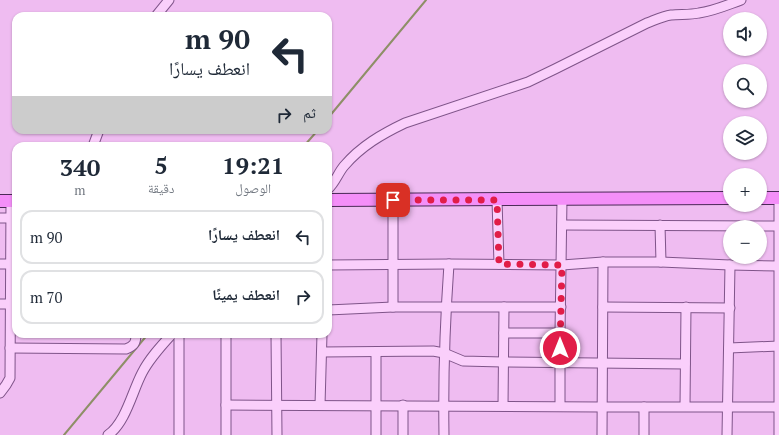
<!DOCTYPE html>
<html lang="ar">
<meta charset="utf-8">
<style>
:root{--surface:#fff;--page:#f6f6f7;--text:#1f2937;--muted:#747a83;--line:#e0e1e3}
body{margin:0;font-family:"PT Serif","Noto Naskh Arabic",serif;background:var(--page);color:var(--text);direction:rtl;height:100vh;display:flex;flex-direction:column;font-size:15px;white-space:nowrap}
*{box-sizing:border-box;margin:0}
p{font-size:13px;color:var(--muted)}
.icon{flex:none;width:22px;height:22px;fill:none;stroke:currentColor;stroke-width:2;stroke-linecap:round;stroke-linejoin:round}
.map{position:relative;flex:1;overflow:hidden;direction:ltr}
.drawer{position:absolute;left:12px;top:142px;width:320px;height:196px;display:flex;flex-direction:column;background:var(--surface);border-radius:12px;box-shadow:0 1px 3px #0004;direction:rtl}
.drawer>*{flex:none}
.top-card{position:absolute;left:12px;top:12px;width:320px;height:122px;border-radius:12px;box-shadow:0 1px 3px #0004;direction:rtl;background:#fff;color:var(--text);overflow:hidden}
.controls{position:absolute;left:723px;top:12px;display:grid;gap:8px}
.controls a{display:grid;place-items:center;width:44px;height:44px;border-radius:50%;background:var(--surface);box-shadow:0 1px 3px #0004;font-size:20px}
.pin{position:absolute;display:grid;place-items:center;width:34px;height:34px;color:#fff;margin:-17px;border-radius:8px;box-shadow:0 2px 6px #0006}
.me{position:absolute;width:44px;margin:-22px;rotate:0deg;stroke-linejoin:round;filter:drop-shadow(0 0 3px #0008)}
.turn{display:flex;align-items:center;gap:14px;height:84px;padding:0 16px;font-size:18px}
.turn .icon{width:52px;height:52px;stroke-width:2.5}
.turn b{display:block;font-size:28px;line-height:34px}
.then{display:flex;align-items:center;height:38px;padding:0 16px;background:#0003;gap:8px;font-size:15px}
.eta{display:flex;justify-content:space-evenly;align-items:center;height:68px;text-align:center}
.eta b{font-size:24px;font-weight:600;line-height:28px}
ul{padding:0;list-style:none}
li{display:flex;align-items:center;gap:12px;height:54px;margin:0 8px 6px;padding:0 8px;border:2px solid var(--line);border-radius:12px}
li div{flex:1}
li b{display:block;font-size:15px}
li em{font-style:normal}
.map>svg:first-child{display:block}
</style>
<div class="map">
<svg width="779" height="435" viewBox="0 0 779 435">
<rect width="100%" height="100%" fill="#efbcf1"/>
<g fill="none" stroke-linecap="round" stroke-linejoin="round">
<g stroke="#8e8f67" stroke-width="2">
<polyline points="328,118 426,0"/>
<polyline points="304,146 318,130"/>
<polyline points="64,435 148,334"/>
</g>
<defs>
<g id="minor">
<polyline points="156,16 169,0"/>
<polyline points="93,146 99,130"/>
<path d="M328,189c7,-6 10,-16 16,-23 17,-20 38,-32 61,-43l123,-41 27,-13 92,-46c8,-3 16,-7 24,-8 9,-1 19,0 28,-2 15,-2 28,-8 42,-13"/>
<polyline points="393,200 393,307"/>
<polyline points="497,200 499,264"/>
<polyline points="0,218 16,218"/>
<polyline points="562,225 779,226"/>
<polyline points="660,225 661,262"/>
<polyline points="0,264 16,264"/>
<polyline points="328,265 449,264 562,265 603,262 661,262 730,265 779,266"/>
<polyline points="0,304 15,304"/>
<polyline points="603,307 730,308"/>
<polyline points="328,310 393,307 561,307"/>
<polyline points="504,333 560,333"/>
<polyline points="179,334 179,435"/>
<polyline points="276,334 277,435"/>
<path d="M10,348l116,1c8,-3 10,-6 10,-15"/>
<polyline points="729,348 779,346"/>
<polyline points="322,352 433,351 444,353 463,361 503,362 685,364"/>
<polyline points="0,393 6,385 10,378 11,201"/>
<polyline points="226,405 602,407 779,407"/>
<polyline points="320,405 322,334"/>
<polyline points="403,405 403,435"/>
<polyline points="503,406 504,307"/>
<polyline points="560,406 560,333 562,199"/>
<polyline points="685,406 686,307"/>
<polyline points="644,407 644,435"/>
<path d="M108,435c18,-13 24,-43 34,-62 7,-14 19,-27 30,-39"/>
<polyline points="226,435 226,334"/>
<polyline points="376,435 376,352"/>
<path d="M444,435c-1,-57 1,-114 5,-171"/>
<polyline points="602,435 603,262"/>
<polyline points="727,435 730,265"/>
<polyline points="779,435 779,198"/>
</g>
<g id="major">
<polyline points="760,198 779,198"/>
<polyline points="328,200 730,198"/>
<polyline points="0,201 16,201"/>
</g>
</defs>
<use href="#minor" stroke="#7f5489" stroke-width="11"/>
<use href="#major" stroke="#4a2956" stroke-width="14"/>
<use href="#minor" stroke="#facffb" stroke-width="9"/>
<use href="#major" stroke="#f48ff8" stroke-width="12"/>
</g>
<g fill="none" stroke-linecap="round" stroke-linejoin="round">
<polyline stroke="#e11d48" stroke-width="7" stroke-dasharray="0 12.6" points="393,200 497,200 499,264 562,265 560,348"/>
</g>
</svg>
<div class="controls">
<a><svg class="icon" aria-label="sound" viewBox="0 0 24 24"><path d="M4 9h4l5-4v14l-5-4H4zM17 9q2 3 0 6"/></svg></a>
<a><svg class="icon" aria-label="search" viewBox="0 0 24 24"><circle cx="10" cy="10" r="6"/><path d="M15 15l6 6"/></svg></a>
<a><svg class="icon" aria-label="layers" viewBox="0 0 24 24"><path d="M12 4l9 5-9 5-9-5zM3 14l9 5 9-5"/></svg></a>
<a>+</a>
<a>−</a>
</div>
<div class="pin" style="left:393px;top:200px;background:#d93025"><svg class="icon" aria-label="arrive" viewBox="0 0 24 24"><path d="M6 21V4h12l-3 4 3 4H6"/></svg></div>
<svg class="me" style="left:560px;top:348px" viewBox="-20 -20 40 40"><circle r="17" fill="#e11d48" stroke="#fff" stroke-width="3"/><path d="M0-11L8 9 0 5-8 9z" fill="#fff"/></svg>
<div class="top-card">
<div class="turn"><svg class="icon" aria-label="left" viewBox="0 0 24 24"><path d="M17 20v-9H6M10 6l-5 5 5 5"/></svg><div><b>90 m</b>انعطف يسارًا</div></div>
<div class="then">ثم<svg class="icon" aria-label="right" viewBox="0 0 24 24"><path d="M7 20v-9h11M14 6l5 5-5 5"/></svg></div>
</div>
<section class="drawer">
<div class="eta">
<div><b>19:21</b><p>الوصول</p></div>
<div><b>5</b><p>دقيقة</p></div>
<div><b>340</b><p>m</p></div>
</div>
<ul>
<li><svg class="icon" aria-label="left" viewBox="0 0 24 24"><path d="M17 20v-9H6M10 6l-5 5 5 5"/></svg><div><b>انعطف يسارًا</b></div><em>90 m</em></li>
<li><svg class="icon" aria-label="right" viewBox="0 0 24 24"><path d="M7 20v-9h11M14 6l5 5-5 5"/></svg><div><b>انعطف يمينًا</b></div><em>70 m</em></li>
</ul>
</section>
</div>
